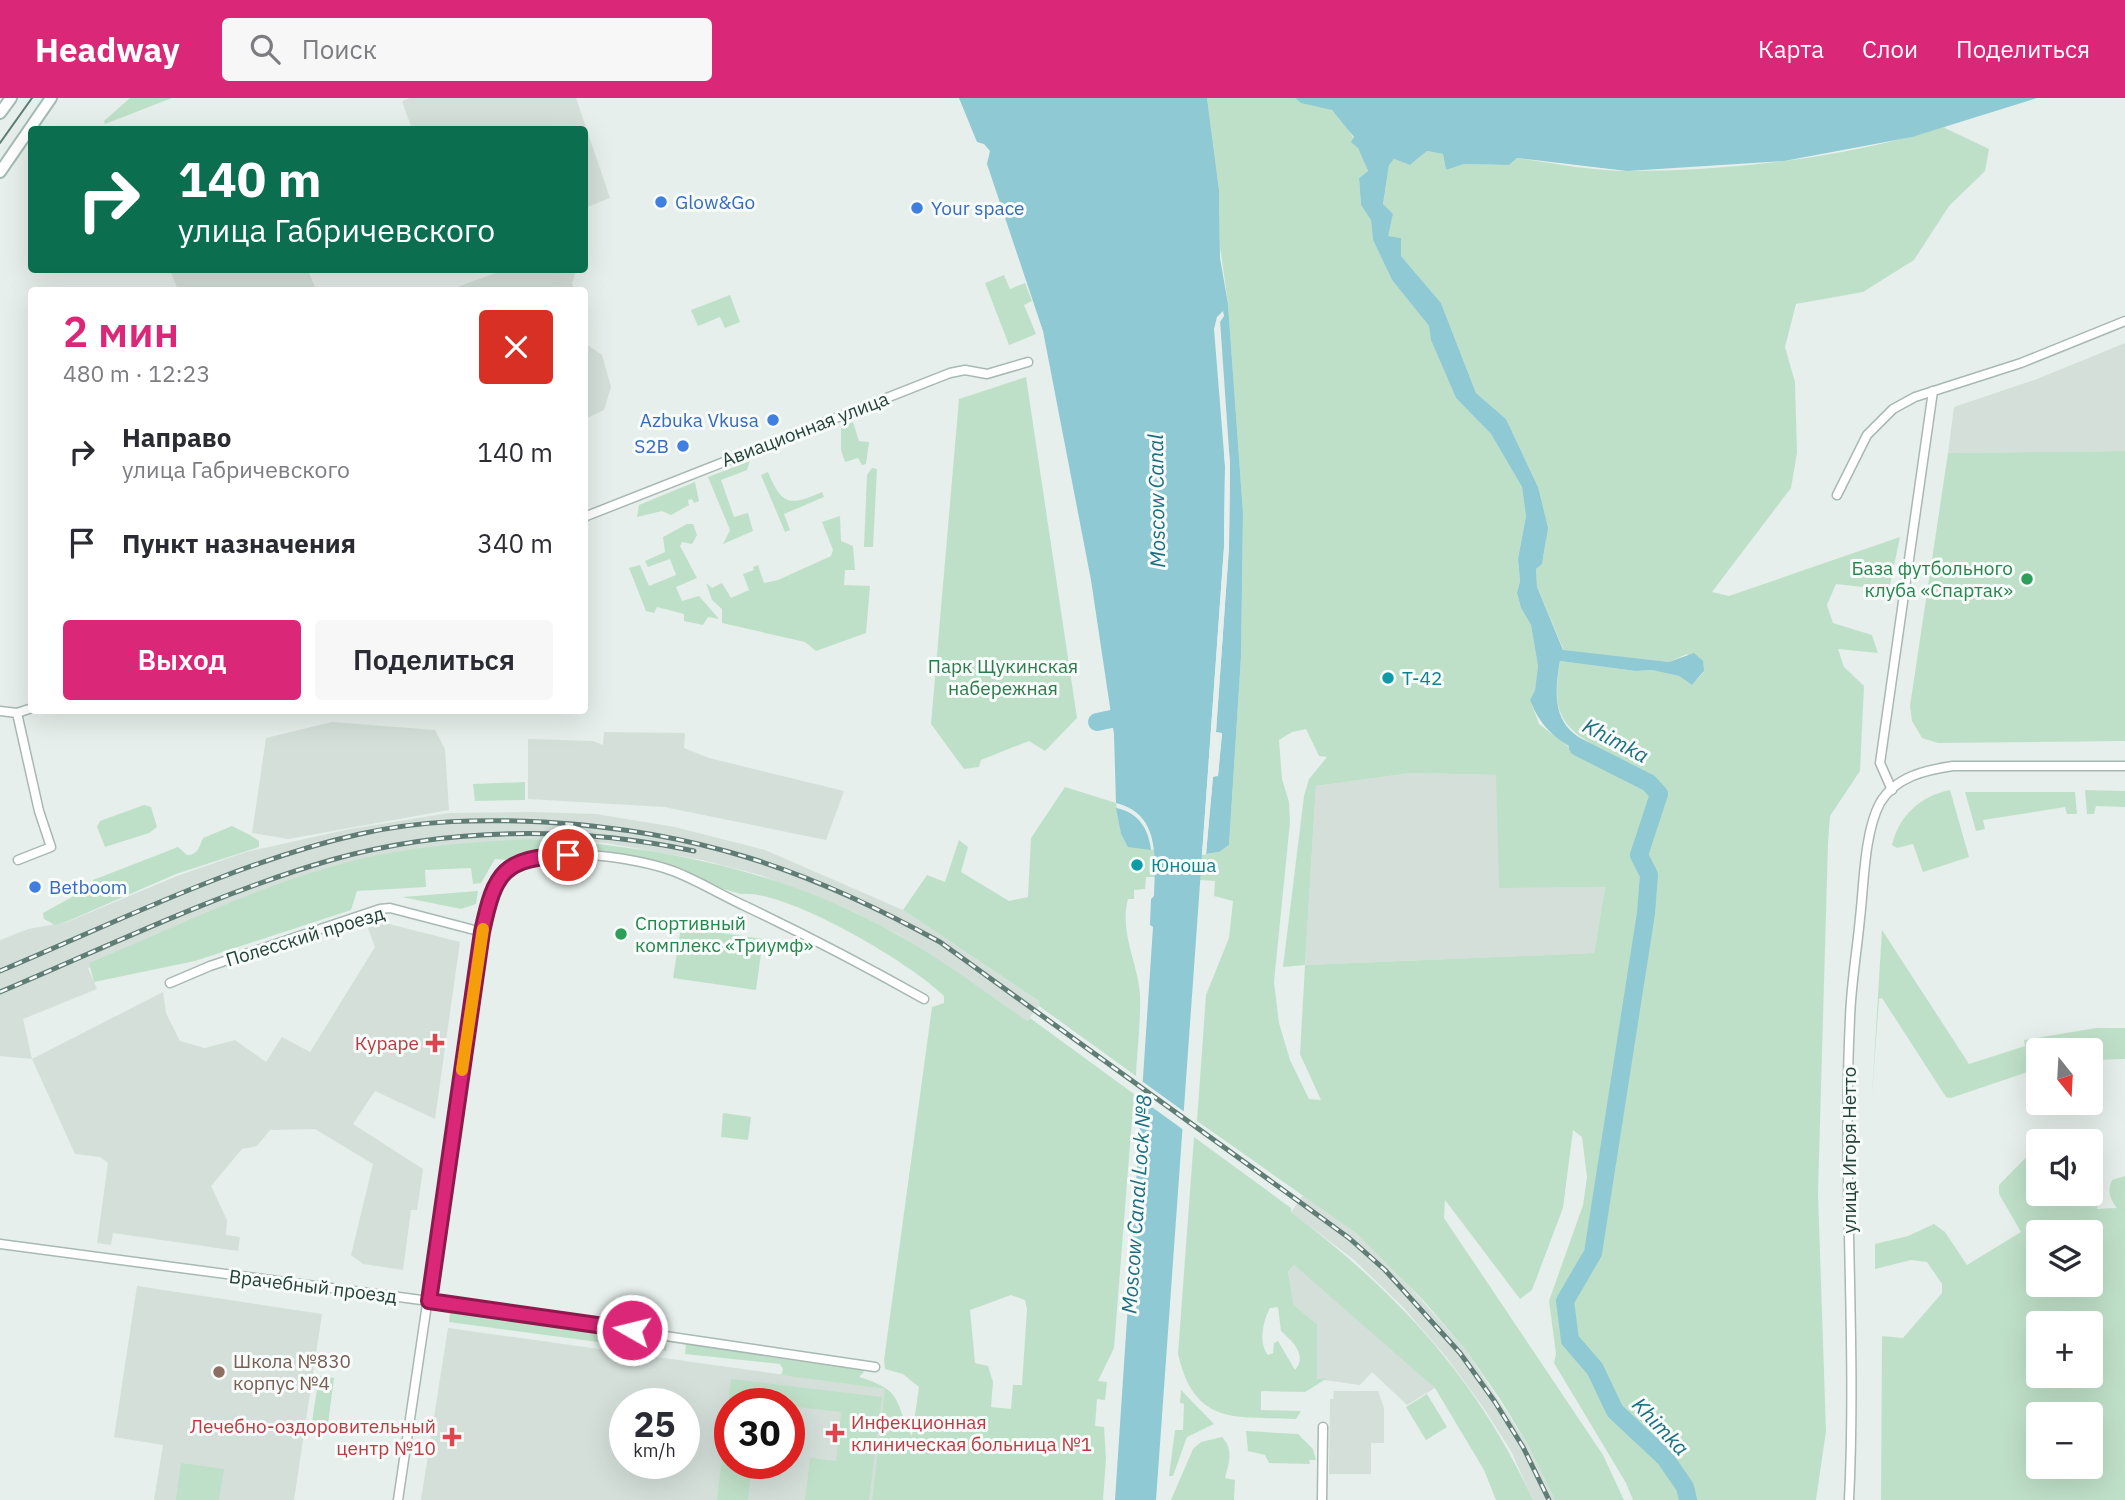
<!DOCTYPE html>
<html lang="ru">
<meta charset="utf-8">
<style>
:root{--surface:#fff;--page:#f7f7f7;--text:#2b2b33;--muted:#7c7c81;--accent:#db2777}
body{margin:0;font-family:"IBM Plex Sans",sans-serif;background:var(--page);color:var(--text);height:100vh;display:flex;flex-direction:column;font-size:26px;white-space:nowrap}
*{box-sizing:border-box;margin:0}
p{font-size:23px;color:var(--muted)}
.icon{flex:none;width:38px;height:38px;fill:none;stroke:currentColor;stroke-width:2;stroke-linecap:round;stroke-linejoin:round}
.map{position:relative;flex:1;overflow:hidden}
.details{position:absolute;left:28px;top:189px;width:560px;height:427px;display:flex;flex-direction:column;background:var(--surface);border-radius:7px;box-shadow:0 7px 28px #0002}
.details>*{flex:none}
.banner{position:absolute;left:28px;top:28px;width:560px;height:147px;border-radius:7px;box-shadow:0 7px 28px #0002;background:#0b6e4f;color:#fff;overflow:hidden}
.needle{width:46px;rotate:162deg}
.fabs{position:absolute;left:2026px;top:940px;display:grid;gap:14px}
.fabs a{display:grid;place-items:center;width:77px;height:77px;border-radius:7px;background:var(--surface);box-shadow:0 7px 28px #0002;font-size:35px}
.speed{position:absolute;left:609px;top:1290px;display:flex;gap:14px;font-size:35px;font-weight:700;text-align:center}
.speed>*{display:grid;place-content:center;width:91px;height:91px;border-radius:50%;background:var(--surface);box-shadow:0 7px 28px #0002;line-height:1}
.speed small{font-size:18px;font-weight:400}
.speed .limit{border:10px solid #d22;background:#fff;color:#111}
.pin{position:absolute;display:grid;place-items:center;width:60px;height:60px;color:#fff;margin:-30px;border:4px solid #fff;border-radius:50%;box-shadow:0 2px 7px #0007}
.me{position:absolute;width:77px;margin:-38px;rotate:278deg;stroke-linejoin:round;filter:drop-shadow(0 0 5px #0008)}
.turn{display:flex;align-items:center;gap:24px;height:147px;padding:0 35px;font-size:32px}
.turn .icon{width:91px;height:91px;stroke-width:2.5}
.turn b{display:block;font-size:49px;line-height:60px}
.round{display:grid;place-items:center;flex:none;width:74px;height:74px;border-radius:7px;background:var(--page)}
.head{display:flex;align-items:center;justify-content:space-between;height:119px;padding:0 35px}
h1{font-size:42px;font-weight:600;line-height:52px;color:var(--accent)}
.button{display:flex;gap:14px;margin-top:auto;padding:14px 35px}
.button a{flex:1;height:80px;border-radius:7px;background:var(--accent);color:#fff;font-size:28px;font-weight:600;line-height:80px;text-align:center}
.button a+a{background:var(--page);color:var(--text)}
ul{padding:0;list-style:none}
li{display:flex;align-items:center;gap:21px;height:91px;padding:0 35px}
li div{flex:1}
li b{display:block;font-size:26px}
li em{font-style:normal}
header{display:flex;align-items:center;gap:42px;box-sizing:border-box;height:98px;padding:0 35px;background:var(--accent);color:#fff}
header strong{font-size:33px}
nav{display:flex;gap:38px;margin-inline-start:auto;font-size:24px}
.search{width:490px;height:63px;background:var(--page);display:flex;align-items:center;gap:18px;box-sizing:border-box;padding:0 24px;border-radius:7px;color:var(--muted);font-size:26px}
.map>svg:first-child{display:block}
</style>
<header>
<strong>Headway</strong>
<div class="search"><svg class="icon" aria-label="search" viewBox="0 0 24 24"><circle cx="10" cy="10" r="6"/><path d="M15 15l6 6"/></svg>Поиск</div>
<nav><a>Карта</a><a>Слои</a><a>Поделиться</a></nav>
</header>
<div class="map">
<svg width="2125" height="1402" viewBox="0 0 2125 1402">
<rect width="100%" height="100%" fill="#e6efeb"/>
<g fill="#d4dfda" fill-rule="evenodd">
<polygon points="410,0 576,0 610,100 585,110 584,32 412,31 402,3"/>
<polygon points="170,172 308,172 316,192 178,192"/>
<polygon points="504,172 576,172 572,186 575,192 449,192"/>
<polygon points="585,245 602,257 611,289 604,312 585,321"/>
<polygon points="2125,245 2125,353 1948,355 1954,309 2037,281"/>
<polygon points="332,624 435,632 445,651 449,712 288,741 252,735 266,640"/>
<polygon points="604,634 685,635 684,650 709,660 844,693 826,742 664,709 528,701 528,641 593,643 603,647"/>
<polygon points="1411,675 1496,677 1605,789 1594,855 1305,867 1316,688"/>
<polygon points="531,714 596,716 675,729 765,752 903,812 1041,905 1027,923 899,837 852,813 760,777 702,762 606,745 530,741 438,758 88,870 97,891 23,921 32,961 163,894 166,915 180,943 205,950 235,942 266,964 282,939 310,954 375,849 368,830 385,825 460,844 435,1021 375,993 353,1026 423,1071 417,1112 411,1112 403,1172 363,1166 351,1157 373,1066 315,1031 270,1032 257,1048 242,1051 211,1088 227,1122 226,1137 240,1139 238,1153 113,1135 111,1147 97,1145 108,1065 100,1059 75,1056 32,961 0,958 0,842 28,831 67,824 177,778 246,754 350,731 449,715"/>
<polygon points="1304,1096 1356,1135 1391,1168 1465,1251 1528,1347 1555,1402 1533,1402 1511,1353 1483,1309 1447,1260 1402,1208 1353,1161 1291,1114"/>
<polygon points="1294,1167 1428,1282 1435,1290 1407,1307 1372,1274 1360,1287 1317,1281 1317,1226 1294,1207 1288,1174"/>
<polygon points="137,1188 322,1216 294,1402 154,1402 163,1347 114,1339"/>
<path d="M448,1230l438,61 -14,111h-451zM625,1306h59v59h-59zM730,1306h59v59h-59z"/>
<polygon points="1334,1293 1378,1293 1384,1310 1384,1345 1371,1345 1371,1376 1329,1376 1330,1301 1333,1301"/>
</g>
<g fill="#bfe0c8" fill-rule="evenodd">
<polygon points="130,0 172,0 105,26 104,23"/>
<path d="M1207,0h88c10,8 20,5 31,9 21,9 34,45 42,64l-9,7 2,27 10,14 2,21 19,40 37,46 5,20 22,52 35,36 31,53 4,29 -8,43 2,22 -3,12 4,15 10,17 7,41 -3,24 -5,10 9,24 29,22 24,-2c-38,-22 -38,-41 -32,-83l76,10 16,-1 27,6 13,9 12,-13 -17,-18 -18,8 -105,-11 -27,-64 -1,-18 6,-5 4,-24 -8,-53 -32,-68 -30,-26 -35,-90 -40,-47 -1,-18 -13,-2 6,-22 -10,-9 6,-41 5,-5 16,6 17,-14 16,3 3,16 18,-6 44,1 9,-7c36,5 74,13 111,13 100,0 219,-13 315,-44l46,22 -4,22 -36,35 -35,54 -51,32 -67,12 -11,43 10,35 2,71 -6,35 -79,104 17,4 171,-59 -11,53 -53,-6 -9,21 6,18 39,12 6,18 -40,-4 6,18 20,19 -4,85 -30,45 -2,27 -10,350 8,238 -10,69h-183l-7,-17 -72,-120 2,-9 -7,-53 34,-96 4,-28 -5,-40 -9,-7 -10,78 -31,82 -12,9 -75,-99 -1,18 159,237 21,45h-69l-27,-55 -28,-46 -35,-50 -42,-49 -67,-67 -159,-112 9,-126 23,-57 4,-37 -19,-5 1,-15 -16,-1 3,-25 17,-3 10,-7 12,-188 2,-144 -15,-209 -8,-58 -1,-56zM1306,631l13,27 8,1 -18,22 -5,17 -21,171 22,-2 -5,89 21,46 -12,-1 -19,-39 -11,-37 -5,-41 16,-160 -1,-20 -7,-23 -3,-39 13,-8zM1411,675l85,2 3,113 106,-1 -11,66 -289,12 11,-179z"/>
<polygon points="1004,177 1010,191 1025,185 1032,203 1024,207 1036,236 1009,247 985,185"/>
<polygon points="730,197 740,224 725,230 720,219 698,228 691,212"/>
<polygon points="1026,279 1077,620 1045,653 1029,643 981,662 979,669 964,671 931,626 959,301"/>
<polygon points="853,324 859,343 869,344 866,366 862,367 858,360 845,364 841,352 841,329"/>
<polygon points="2125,353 2125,643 1938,645 1922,640 1912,623 1910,608 1948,355"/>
<polygon points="750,363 747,372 721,382 734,419 748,415 753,433 723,446 730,432 708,379"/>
<polygon points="872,370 877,371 873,449 864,449 867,377"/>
<path d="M768,374c14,34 22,34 54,20l2,5 -40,17 6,16 -5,2 -24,-57z"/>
<polygon points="695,384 699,403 694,405 692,401 688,402 689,407 671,417 662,413 637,419 639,407"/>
<polygon points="840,418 841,443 853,448 855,472 845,472 844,487 870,488 866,535 816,553 805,544 722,525 722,511 712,502 706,485 712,490 722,485 731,500 749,492 743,476 754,472 753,469 758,467 764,485 778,482 831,458 833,452 822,424"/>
<polygon points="687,426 693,426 697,437 692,446 682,444 680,448 697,480 676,489 682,503 699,498 719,521 708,519 703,527 684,523 684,516 657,509 654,515 646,513 629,470 640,467 649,488 676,477 670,461 648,469 645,463 665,454 663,439"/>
<polygon points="525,684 525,702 475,703 473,686"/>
<path d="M1065,689l51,16 5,31 7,12 26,4 1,27h-9l-1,12 -11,1v9h-6c-9,34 10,63 12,96 1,27 -3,54 -4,81l-97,-70 1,-4 -137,-92 24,-35 18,7 14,-42 9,7 -7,25 48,29 19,-4 3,-59z"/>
<path d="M1950,692l19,67 -46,15 -10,-28 -16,4 -5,-3c7,-29 28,-49 58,-55z"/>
<polygon points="2085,692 2125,693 2125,709 2096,708 2094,716 2087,716"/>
<polygon points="1965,694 2075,694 2077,716 2067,716 2065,709 1983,722 1985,731 1976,733"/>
<polygon points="144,707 151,709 157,729 149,735 105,749 97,729 100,723"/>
<path d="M232,728c6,3 23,11 27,15v6l-83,27 -108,47 -13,4 -11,-6 -1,-6 49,-27 1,-6 85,-33 9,8c11,0 12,-8 16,-17z"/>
<path d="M530,741c129,6 255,32 368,96 45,25 87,57 129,86l3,-3 104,76 -20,254 -16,33 9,1 -2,18 -8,-1 -2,27 9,1 2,32 -3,41h-231l13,-111 -104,-14 2,-6 -3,-5 -95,-10 1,-10 175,25 3,3 -5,5c46,14 34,24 53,59l7,-49 -16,-13 -18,-5 -1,-9 48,-353 12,-4v-7c-33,-33 -158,-107 -203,-102l-145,-42 -67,-1 -21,9 -13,-1 -14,24 -8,1 -2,-16 -46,2 1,17 -69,4 -6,19 -156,51 -101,21 -5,-19c80,-33 158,-72 241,-96 64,-19 133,-25 200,-28zM1011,1197l14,5 2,9 -5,76h-9l-2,24 -20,-2 2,-25 -5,-16 -13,-3 -5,-53z"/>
<polygon points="478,793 476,806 461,811 402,799"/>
<polygon points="681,829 763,841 756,892 673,880"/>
<polygon points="1882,832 1969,966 2025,948 2024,942 2096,930 2125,930 2125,961 2091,962 2091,952 2039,952 2039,970 1951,1000 1946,999 1882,900 1879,901 1872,996"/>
<polygon points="723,1015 751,1019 748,1042 721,1039"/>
<path d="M1194,1039l97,71v4c107,81 185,165 242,288h-37l-12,-30 -49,-82 -141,-123 -6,7 6,33 23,19v55h9l-21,13 -44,-1v19l40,1 -5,8c-60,-3 -101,8 -118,-65zM1278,1209l3,24c11,10 27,24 14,39l-17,-29 -4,2 -1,10 -5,2c-10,-12 -5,-34 2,-47z"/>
<path d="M2039,1046v50h52l1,-6 8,10 -3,11 20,-1c-7,-9 -10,-17 -5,-28l13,-4v324h-244l1,-164 21,2 39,-45v-9l-15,-22 -16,-2 -36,9v-25l33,-8 26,-12 11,8 22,33 54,-33 -22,-38v-9zM2091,1134v52h-52v-52zM2039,1225h52v53h-52zM2039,1316h52v52h-52z"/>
<polygon points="450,1214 667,1244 666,1253 449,1224"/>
<polygon points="319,1278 334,1280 328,1326 312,1324"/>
<polygon points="731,1281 882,1299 869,1402 805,1402 810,1360 836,1363 841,1314 789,1308 789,1306 730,1306 730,1365 752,1365 748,1402 717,1402"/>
<polygon points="1181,1292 1214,1326 1187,1339 1173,1378 1169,1378 1175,1332 1183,1332 1184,1306 1180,1305"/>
<polygon points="1427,1296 1447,1329 1426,1342 1406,1309"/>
<polygon points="1246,1333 1298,1336 1313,1351 1316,1362 1309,1362 1310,1366 1269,1365 1265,1357 1248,1353"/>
<path d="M1222,1339c12,12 7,27 3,41l10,2 -1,20h-63l22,-51 8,-7z"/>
<polygon points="181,1365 224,1371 219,1402 176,1402"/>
</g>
<g fill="#8ec9d4">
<path d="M959,0h248l12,92 1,68 8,46 15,209 -2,144 -12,188 -10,7 -13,2 7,-78h5l4,-42 -6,-2 13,-185 1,-82 -10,-145 -3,-3 8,149 -1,81 -68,953h-41l38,-573 -3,-2 1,-26 3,-3c1,-37 7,-82 -38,-93l-2,-69 -23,-154 -48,-249 -56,-167 3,-13 -6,-7 -7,-2z"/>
<path d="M1295,0h742l-125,39 -128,24 -157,10 -110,-13 -8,7 -45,-1 -18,6 -3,-16 -16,-3 -17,14 -16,-6 -5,6 -6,39 10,10 -5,22 13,2v18l40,47 35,90 30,26 32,68 10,41 -6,36 -6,5 1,18 26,63 106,12 25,-9 9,8 1,10 -12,14 -13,-9 -27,-6 -16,1 -76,-10c-4,23 -8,52 11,70 8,8 19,11 27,20l-2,7c-31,-11 -54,-26 -66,-58l5,-10 3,-24 -7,-41 -10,-17 -4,-15 3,-12 -2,-22 8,-43 -4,-29 -31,-53 -35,-36 -25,-58 -2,-14 -37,-46 -19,-40 -2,-20 -10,-15 -2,-27 9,-7 -10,-23 -7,-6 3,-5 -22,-27 -31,-7z"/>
<path d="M1116,710c23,5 32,20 35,42l-23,-3 -7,-13z"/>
</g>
<g fill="#e6efeb">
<polygon points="1223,213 1224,218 1218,227 1230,367 1229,449 1216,634 1222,635 1218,678 1213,679 1206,756 1202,757 1224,449 1225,368 1214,231 1217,219"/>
<polygon points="1139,981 1186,1015 1185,1033 1138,999"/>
</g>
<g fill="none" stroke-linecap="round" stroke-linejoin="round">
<g stroke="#8ec9d4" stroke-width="18">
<polyline points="1097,624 1135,616"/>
<polyline points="1578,649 1649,685 1659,696 1639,757 1649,777 1646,815 1593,1155 1565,1203 1570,1242 1595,1271 1615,1313 1665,1360 1685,1389 1688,1402"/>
</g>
<defs>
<g id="street">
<polyline points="1837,397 1867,337 1893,311 1915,299 2021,265 2125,223"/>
<polyline points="584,419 950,275 965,272 987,276 1028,264"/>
<polyline points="0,613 17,615 32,610"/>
<polyline points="17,615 39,713 51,749 18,762"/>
<polyline points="1892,692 1880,665 1933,293"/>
<polyline points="170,885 210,868 380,811 390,810 482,834"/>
<polyline points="0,1146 429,1203 875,1269"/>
<path d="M398,1402l84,-568c4,-20 6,-45 21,-60 31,-31 132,-15 170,-1 24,9 48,24 72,35 61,29 120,60 179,93"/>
<polyline points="1322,1402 1323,1329"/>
<path d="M1849,1402c8,-161 -7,-321 1,-482 1,-33 7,-67 10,-100 4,-33 4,-85 20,-115 15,-26 45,-33 73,-37h172"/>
</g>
<g id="secondary">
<polyline points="0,15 11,0"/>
<polyline points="0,74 51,0"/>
</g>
</defs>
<use href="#street" stroke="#a8b8b2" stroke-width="11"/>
<use href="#secondary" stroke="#a4bbb3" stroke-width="14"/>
<use href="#street" stroke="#fff" stroke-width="8"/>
<use href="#secondary" stroke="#fff" stroke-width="10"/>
<polyline stroke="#5f7d75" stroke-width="2" points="0,45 32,0"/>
<defs>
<g id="rail">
<path d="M0,873c117,-49 236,-109 360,-137 61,-14 122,-15 184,-12 152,9 264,47 396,120l357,258 52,38 36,32 75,83 35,49 28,45 26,53"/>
<path d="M0,894c109,-46 217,-99 331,-132 117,-33 245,-34 363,-9"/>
</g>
</defs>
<use href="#rail" stroke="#5f7d75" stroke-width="5"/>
<use href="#rail" stroke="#f7fbf9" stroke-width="2.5" stroke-dasharray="8" stroke-linecap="butt"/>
</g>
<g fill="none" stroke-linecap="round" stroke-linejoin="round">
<defs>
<path id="route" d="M568,757c-65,3 -73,16 -86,77l-53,369 203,29"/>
</defs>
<use href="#route" stroke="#8e194d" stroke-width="18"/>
<use href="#route" stroke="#db2777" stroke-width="12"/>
<polyline stroke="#f59e0b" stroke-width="12" points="462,972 483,831"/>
</g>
<g fill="#3f7fe0" stroke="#f7fbf9" stroke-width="2.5">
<circle cx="661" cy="104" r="7"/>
<circle cx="917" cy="110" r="7"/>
<circle cx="773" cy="322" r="7"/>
<circle cx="683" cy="348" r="7"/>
<circle cx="35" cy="789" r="7"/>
</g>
<g fill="#2e9e5b" stroke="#f7fbf9" stroke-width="2.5">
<circle cx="2027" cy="481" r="7"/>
<circle cx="621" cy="836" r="7"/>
</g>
<g fill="#0f9aa8" stroke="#f7fbf9" stroke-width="2.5">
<circle cx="1388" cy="580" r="7"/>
<circle cx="1137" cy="767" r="7"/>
</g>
<g fill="#e0444e" stroke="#f7fbf9" stroke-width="2.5">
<path d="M431.5 934.5h7v7h7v7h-7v7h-7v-7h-7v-7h7z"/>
<path d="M831.5 1324.5h7v7h7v7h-7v7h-7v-7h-7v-7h7z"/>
<path d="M448.5 1328.5h7v7h7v7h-7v7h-7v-7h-7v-7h7z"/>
</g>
<circle fill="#8d6e63" stroke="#f7fbf9" stroke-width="2.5" cx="219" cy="1274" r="7"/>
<g text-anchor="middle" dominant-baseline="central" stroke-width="6" stroke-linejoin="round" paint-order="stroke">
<g font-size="19" fill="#366cbe" stroke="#f7fbf9" text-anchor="start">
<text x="675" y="104">Glow&amp;Go</text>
<text x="931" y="110">Your space</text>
<text x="759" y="322" text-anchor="end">Azbuka Vkusa</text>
<text x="669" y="348" text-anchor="end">S2B</text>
<text x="49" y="789">Betboom</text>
</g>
<g font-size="19" fill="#24423a" stroke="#f7fbf9">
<text transform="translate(805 331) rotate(-21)">Авиационная улица</text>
<text transform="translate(305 838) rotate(-17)">Полесский проезд</text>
<text transform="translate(1849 1052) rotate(-90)">улица Игоря Нетто</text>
<text transform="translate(313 1188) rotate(7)">Врачебный проезд</text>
</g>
<g font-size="19" fill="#27864d" stroke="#f7fbf9" text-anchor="end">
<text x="2013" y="470">База футбольного<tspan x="2013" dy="22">клуба «Спартак»</tspan></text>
<text x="635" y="825" text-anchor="start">Спортивный<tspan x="635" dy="22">комплекс «Триумф»</tspan></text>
</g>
<g font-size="19" fill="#2d7a4b" stroke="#f7fbf9">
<text x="1003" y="568">Парк Щукинская<tspan x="1003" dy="22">набережная</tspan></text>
</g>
<g font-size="19" fill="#0d838f" stroke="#f7fbf9" text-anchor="start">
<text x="1402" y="580">Т-42</text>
<text x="1151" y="767">Юноша</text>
</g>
<g font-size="19" fill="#be3a42" stroke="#f7fbf9" text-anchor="end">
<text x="419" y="945">Кураре</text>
<text x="851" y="1324" text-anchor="start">Инфекционная<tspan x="851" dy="22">клиническая больница №1</tspan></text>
<text x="436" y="1328">Лечебно-оздоровительный<tspan x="436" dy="22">центр №10</tspan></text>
</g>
<g font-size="19" fill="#785e54" stroke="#f7fbf9" text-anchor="start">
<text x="233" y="1263">Школа №830<tspan x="233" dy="22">корпус №4</tspan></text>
</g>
<g font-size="21" font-style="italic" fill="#1c6f80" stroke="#f7fbf9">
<text transform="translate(1156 403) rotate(-91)">Moscow Canal</text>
<text transform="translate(1616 642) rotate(28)">Khimka</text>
<text transform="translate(1136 1106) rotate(-86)">Moscow Canal Lock №8</text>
<text transform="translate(1661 1328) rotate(46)">Khimka</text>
</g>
</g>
</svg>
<div class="fabs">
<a><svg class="needle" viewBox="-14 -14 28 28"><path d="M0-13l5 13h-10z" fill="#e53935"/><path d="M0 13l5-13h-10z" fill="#7c7c81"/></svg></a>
<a><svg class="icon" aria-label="sound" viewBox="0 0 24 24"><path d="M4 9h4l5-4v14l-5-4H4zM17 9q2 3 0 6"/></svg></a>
<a><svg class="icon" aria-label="layers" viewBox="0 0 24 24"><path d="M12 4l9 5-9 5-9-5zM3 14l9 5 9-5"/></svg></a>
<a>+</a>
<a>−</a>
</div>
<div class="speed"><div>25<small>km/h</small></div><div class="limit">30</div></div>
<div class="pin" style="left:568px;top:757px;background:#d93025"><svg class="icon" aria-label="arrive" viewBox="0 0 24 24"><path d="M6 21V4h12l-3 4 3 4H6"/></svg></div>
<svg class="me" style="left:632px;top:1232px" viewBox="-20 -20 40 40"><circle r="17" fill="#db2777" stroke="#fff" stroke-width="3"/><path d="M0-11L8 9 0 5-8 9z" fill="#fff"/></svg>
<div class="banner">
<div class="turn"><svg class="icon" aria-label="right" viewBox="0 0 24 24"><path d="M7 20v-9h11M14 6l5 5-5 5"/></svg><div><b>140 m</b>улица Габричевского</div></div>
</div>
<section class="details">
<div class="head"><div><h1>2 мин</h1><p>480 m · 12:23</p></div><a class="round" style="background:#d93025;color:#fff"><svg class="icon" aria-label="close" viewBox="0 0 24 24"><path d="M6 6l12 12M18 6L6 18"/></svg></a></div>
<ul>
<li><svg class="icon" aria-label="right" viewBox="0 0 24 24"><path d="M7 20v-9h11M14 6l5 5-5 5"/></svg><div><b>Направо</b><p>улица Габричевского</p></div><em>140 m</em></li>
<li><svg class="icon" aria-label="arrive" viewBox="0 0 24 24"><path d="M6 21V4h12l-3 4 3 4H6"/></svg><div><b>Пункт назначения</b></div><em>340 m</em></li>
</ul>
<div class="button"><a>Выход</a><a>Поделиться</a></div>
</section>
</div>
